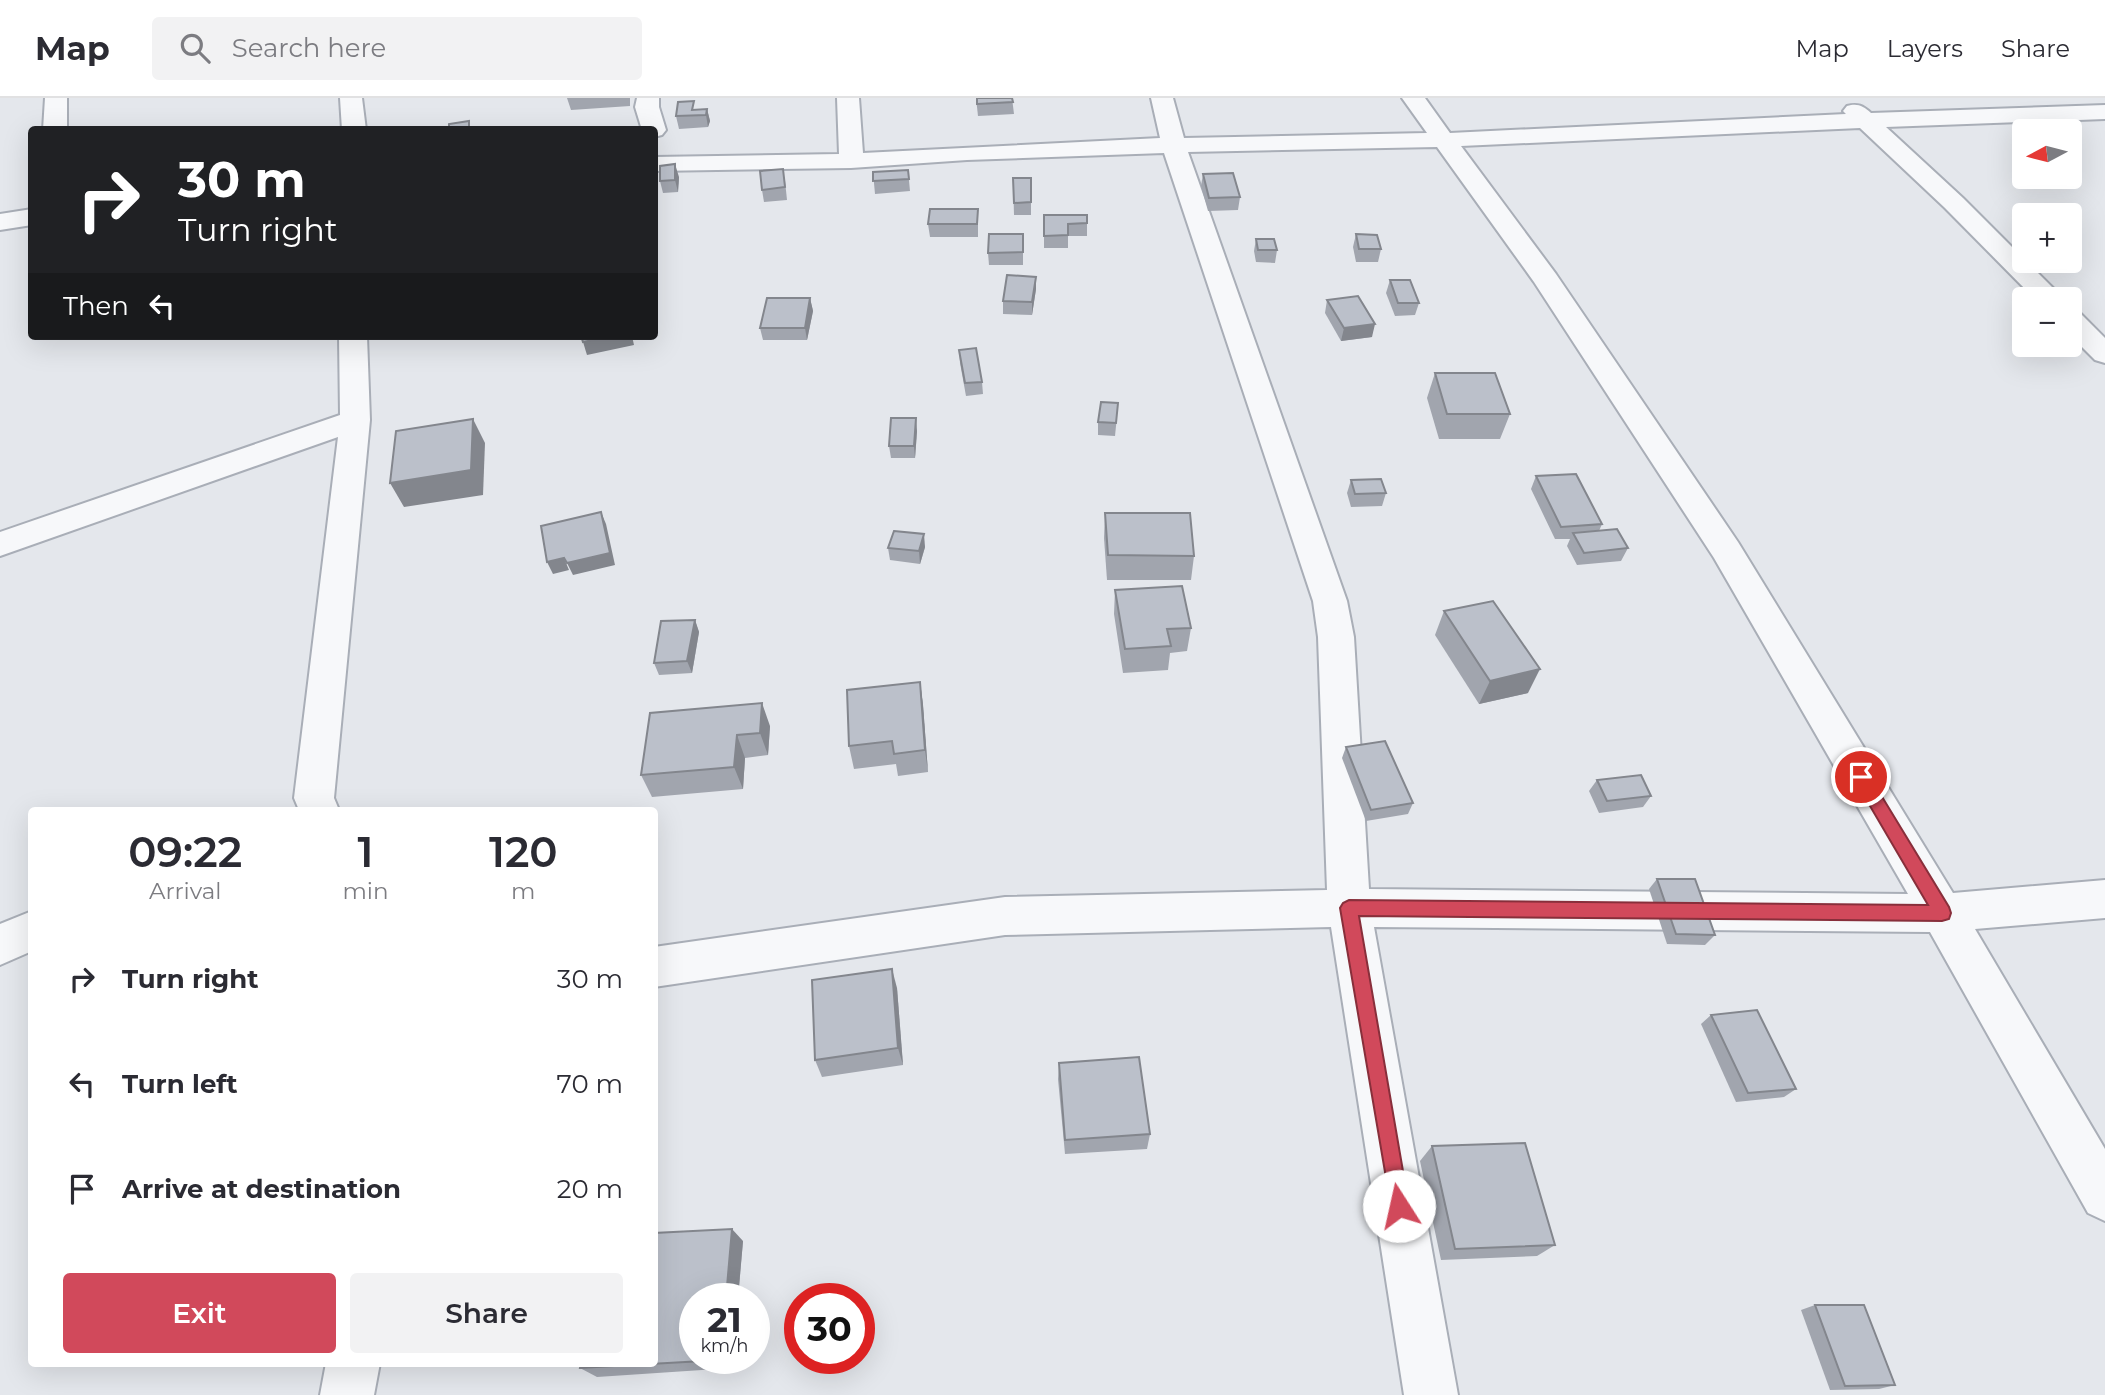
<!DOCTYPE html>
<meta charset="utf-8">
<style>
:root{--surface:#fff;--page:#f2f2f3;--text:#2b2b33;--muted:#7c7c81;--line:#e1e1e2;--accent:#d1495b}
body{margin:0;font-family:Montserrat,sans-serif;background:var(--page);color:var(--text);height:100vh;display:flex;flex-direction:column;font-size:26px;white-space:nowrap}
*{box-sizing:border-box;margin:0}
p{font-size:23px;color:var(--muted)}
.icon{flex:none;width:38px;height:38px;fill:none;stroke:currentColor;stroke-width:2;stroke-linecap:round;stroke-linejoin:round}
.map{position:relative;flex:1;overflow:hidden}
.sheet{position:absolute;left:28px;top:709px;width:630px;height:560px;display:flex;flex-direction:column;background:var(--surface);border-radius:7px;box-shadow:0 7px 28px #0002}
.sheet>*{flex:none}
.top-card{position:absolute;left:28px;top:28px;width:630px;height:214px;border-radius:7px;box-shadow:0 7px 28px #0002;background:#202124;color:#fff;overflow:hidden}
.needle{width:46px;rotate:263deg}
.fabs{position:absolute;left:2012px;top:21px;display:grid;gap:14px}
.fabs a{display:grid;place-items:center;width:70px;height:70px;border-radius:7px;background:var(--surface);box-shadow:0 7px 28px #0002;font-size:35px}
.speed{position:absolute;left:679px;top:1185px;display:flex;gap:14px;font-size:35px;font-weight:700;text-align:center}
.speed>*{display:grid;place-content:center;width:91px;height:91px;border-radius:50%;background:var(--surface);box-shadow:0 7px 28px #0002;line-height:1}
.speed small{font-size:18px;font-weight:400}
.speed .limit{border:10px solid #d22;background:#fff;color:#111}
.pin{position:absolute;display:grid;place-items:center;width:60px;height:60px;color:#fff;margin:-30px;border:4px solid #fff;border-radius:50%;box-shadow:0 2px 7px #0007}
.me{position:absolute;width:77px;margin:-38px;rotate:350deg;stroke-linejoin:round;filter:drop-shadow(0 0 5px #0008)}
.turn{display:flex;align-items:center;gap:24px;height:147px;padding:0 35px;font-size:32px}
.turn .icon{width:91px;height:91px;stroke-width:2.5}
.turn b{display:block;font-size:49px;line-height:60px}
.then{display:flex;align-items:center;height:66px;padding:0 35px;background:#0003;gap:14px;font-size:26px}
.eta{display:flex;justify-content:space-evenly;align-items:center;height:119px;text-align:center}
.eta b{font-size:42px;font-weight:600;line-height:49px}
.button{display:flex;gap:14px;margin-top:auto;padding:14px 35px}
.button a{flex:1;height:80px;border-radius:7px;background:var(--accent);color:#fff;font-size:28px;font-weight:600;line-height:80px;text-align:center}
.button a+a{background:var(--page);color:var(--text)}
ul{padding:0;list-style:none}
li{display:flex;align-items:center;gap:21px;height:105px;padding:0 35px}
li div{flex:1}
li b{display:block;font-size:26px}
li em{font-style:normal}
header{display:flex;align-items:center;gap:42px;box-sizing:border-box;height:98px;padding:0 35px;background:var(--surface);border-bottom:2px solid var(--line)}
header strong{font-size:33px}
nav{display:flex;gap:38px;margin-inline-start:auto;font-size:24px}
.search{width:490px;height:63px;background:var(--page);display:flex;align-items:center;gap:18px;box-sizing:border-box;padding:0 24px;border-radius:7px;color:var(--muted);font-size:26px}
.map>svg:first-child{display:block}
</style>
<header>
<strong>Map</strong>
<div class="search"><svg class="icon" aria-label="search" viewBox="0 0 24 24"><circle cx="10" cy="10" r="6"/><path d="M15 15l6 6"/></svg>Search here</div>
<nav><a>Map</a><a>Layers</a><a>Share</a></nav>
</header>
<div class="map">
<svg width="2105" height="1297" viewBox="0 0 2105 1297">
<rect width="100%" height="100%" fill="#e4e7ec"/>
<g fill="none" stroke-linecap="round" stroke-linejoin="round">
<defs>
<g id="minor">
<polygon points="45,0 67,0 67,32 43,32"/>
<polygon points="340,0 362,0 366,32 342,32"/>
<polygon points="637,0 659,0 659,9 666,32 662,37 654,39 654,32 642,32 635,9"/>
<path d="M837,0h22l4,55 297,-15 -9,-40h22l11,40 243,-5 -25,-35h23l25,35 396,-19 -3,-3 4,-5c11,-3 16,0 24,7l234,-8v14l-219,8 77,71 101,101h-29l-90,-91 -85,-80 -399,18 95,128 182,268 215,351 152,-13v38l-130,11 130,220v72l-17,-8 -158,-281 -556,-5 84,468h-54l-73,-468 -326,8 -351,52v-40l351,-50 322,-7 -9,-253 -5,-36 -149,-448 -197,7 -116,8 -197,3v-14l185,-3zM1437,49l97,135 180,276 194,336 -539,-5 -15,-252 -7,-36 -159,-449z"/>
<polygon points="32,111 32,127 0,132 0,116"/>
<polygon points="2070,213 2080,215 2105,240 2105,265 2095,262 2070,237"/>
<polygon points="339,238 367,238 370,322 334,700 339,712 299,712 294,700 338,339 0,458 0,434 340,317"/>
<polygon points="32,813 32,853 0,867 0,826"/>
<polygon points="326,1265 380,1265 374,1297 320,1297"/>
</g>
</defs>
<use href="#minor" stroke="#a9aeb7" stroke-width="4"/>
<use href="#minor" fill="#f7f8fa" fill-rule="evenodd"/>
</g>
<g fill="#a1a5ae">
<polygon points="567,0 630,0 630,8 571,12"/>
<polygon points="976,0 1012,0 1014,16 978,18"/>
<polygon points="707,11 710,23 708,29 679,31 676,18 696,12"/>
<polygon points="908,72 910,93 875,96 873,74"/>
<polygon points="1203,76 1240,99 1238,112 1208,113 1201,88"/>
<polygon points="679,79 678,94 663,95 660,83"/>
<polygon points="1013,80 1031,80 1031,117 1014,117"/>
<polygon points="785,83 787,102 764,104 762,92"/>
<polygon points="978,111 978,139 930,139 928,126"/>
<polygon points="1044,117 1087,117 1087,138 1068,138 1068,150 1044,150"/>
<polygon points="1023,136 1023,167 989,167 988,155"/>
<polygon points="1356,136 1381,151 1378,164 1356,164 1353,149"/>
<polygon points="1256,141 1277,152 1275,165 1256,164 1254,153"/>
<polygon points="1390,182 1419,205 1415,217 1395,218 1386,195"/>
<polygon points="1036,191 1032,217 1003,216 1003,203"/>
<polygon points="810,200 813,213 807,242 763,242 760,230"/>
<polygon points="1327,202 1372,239 1341,243 1325,215"/>
<polygon points="959,252 982,284 983,296 966,298 960,265"/>
<polygon points="1435,275 1510,316 1500,341 1439,341 1427,300"/>
<polygon points="1117,318 1115,338 1098,337 1098,324"/>
<polygon points="917,333 915,360 891,360 889,348"/>
<polygon points="1536,378 1602,426 1599,433 1628,450 1621,463 1577,467 1567,448 1570,441 1555,441 1531,391"/>
<polygon points="1351,382 1386,395 1382,408 1351,409 1347,395"/>
<polygon points="1105,415 1194,458 1191,482 1107,482 1104,440"/>
<polygon points="925,449 920,466 890,462 888,450"/>
<polygon points="1115,492 1191,530 1187,553 1170,555 1168,572 1123,575 1114,516"/>
<polygon points="1444,513 1528,595 1479,606 1435,537"/>
<polygon points="695,522 699,534 692,575 659,577 654,565"/>
<polygon points="920,584 923,607 928,674 898,678 896,666 854,671 849,648"/>
<polygon points="650,615 770,628 768,657 745,660 743,691 652,699 641,677"/>
<polygon points="1346,649 1413,705 1408,716 1366,723 1342,660"/>
<polygon points="1597,682 1651,698 1643,709 1599,715 1589,693"/>
<polygon points="1657,781 1715,837 1705,847 1667,846 1649,791"/>
<polygon points="897,890 903,967 822,979 815,962"/>
<polygon points="1711,917 1796,991 1784,999 1736,1004 1701,926"/>
<polygon points="1059,965 1150,1036 1147,1051 1065,1056 1058,981"/>
<polygon points="1432,1048 1555,1147 1537,1158 1441,1162 1420,1063"/>
<polygon points="743,1143 732,1270 597,1279 580,1270"/>
<polygon points="1815,1207 1895,1287 1879,1291 1830,1292 1801,1212"/>
</g>
<g fill="#83868d">
<polygon points="707,11 710,23 708,29 706,17"/>
<polygon points="675,66 679,79 678,94 675,82"/>
<polygon points="1036,179 1036,191 1032,217 1032,204"/>
<polygon points="810,200 813,213 807,242 805,230"/>
<polygon points="1375,226 1372,239 1341,243 1344,230"/>
<polygon points="613,238 632,238 634,247 587,257 583,244"/>
<polygon points="916,320 917,333 915,360 914,348"/>
<polygon points="473,321 485,345 483,397 404,409 390,385"/>
<polygon points="601,414 606,426 615,467 573,477 567,465"/>
<polygon points="924,436 925,449 920,466 919,453"/>
<polygon points="564,460 569,472 553,476 547,464"/>
<polygon points="695,522 699,534 692,575 687,563"/>
<polygon points="1540,571 1528,595 1479,606 1490,583"/>
<polygon points="920,584 923,607 928,674 925,652"/>
<polygon points="762,605 770,628 768,657 760,635"/>
<polygon points="737,637 745,660 743,691 734,669"/>
<polygon points="892,871 897,890 903,967 898,950"/>
<polygon points="732,1131 743,1143 738,1200 726,1200"/>
<polygon points="720,1260 733,1260 732,1270 720,1262"/>
</g>
<g fill="#bbc0ca" stroke="#83868d" stroke-width="2">
<polygon points="977,0 1012,0 1013,4 977,6"/>
<polygon points="694,3 692,12 707,11 706,17 676,18 678,4"/>
<polygon points="469,23 469,32 449,32 449,26"/>
<polygon points="675,66 675,82 660,83 660,68"/>
<polygon points="783,71 785,89 762,92 760,73"/>
<polygon points="908,72 909,81 873,83 873,74"/>
<polygon points="1233,75 1240,99 1209,100 1203,76"/>
<polygon points="1013,80 1031,80 1031,104 1014,105"/>
<polygon points="930,111 978,111 977,126 928,126"/>
<polygon points="1044,117 1087,117 1087,125 1068,126 1068,137 1044,138"/>
<polygon points="989,136 1023,136 1023,154 988,155"/>
<polygon points="1356,136 1377,137 1381,151 1359,151"/>
<polygon points="1256,141 1274,141 1277,152 1258,152"/>
<polygon points="1007,177 1036,179 1032,204 1003,203"/>
<polygon points="1390,182 1410,182 1419,205 1398,205"/>
<polygon points="1358,198 1375,226 1344,230 1327,202"/>
<polygon points="767,200 810,200 805,230 760,230"/>
<polygon points="581,238 613,238 583,244"/>
<polygon points="976,250 982,284 965,285 959,252"/>
<polygon points="1435,275 1495,275 1510,316 1447,316"/>
<polygon points="1101,304 1118,305 1116,325 1098,324"/>
<polygon points="891,320 916,320 914,348 889,348"/>
<polygon points="473,321 471,372 390,385 396,333"/>
<polygon points="1576,376 1602,426 1561,429 1536,378"/>
<polygon points="1381,381 1386,395 1355,396 1351,382"/>
<polygon points="601,414 610,455 567,465 564,460 547,464 541,428"/>
<polygon points="1105,415 1190,415 1194,458 1108,457"/>
<polygon points="1617,431 1628,450 1584,455 1573,435"/>
<polygon points="894,433 924,436 919,453 888,450"/>
<polygon points="1182,488 1191,530 1167,531 1171,548 1125,551 1115,492"/>
<polygon points="1493,503 1540,571 1490,583 1444,513"/>
<polygon points="695,522 687,563 654,565 661,523"/>
<polygon points="920,584 925,652 894,656 892,643 849,648 847,592"/>
<polygon points="762,605 760,635 737,637 734,669 641,677 650,615"/>
<polygon points="1385,643 1413,705 1371,712 1346,649"/>
<polygon points="1641,677 1651,698 1607,703 1597,682"/>
<polygon points="1657,781 1695,781 1715,837 1676,836"/>
<polygon points="892,871 898,950 815,962 812,882"/>
<polygon points="1757,912 1796,991 1748,995 1711,917"/>
<polygon points="1139,959 1150,1036 1065,1042 1059,965"/>
<polygon points="1525,1045 1555,1147 1455,1151 1432,1048"/>
<polygon points="732,1131 726,1200 695,1200 695,1260 720,1260 720,1262 580,1270 581,1265 654,1265 654,1135"/>
<polygon points="1815,1207 1864,1207 1895,1287 1845,1288"/>
</g>
<polygon fill="#d1495b" stroke="#882f3b" stroke-width="2" points="1861,672 1867,674 1949,809 1951,815 1949,821 1942,823 1359,818 1409,1108 1406,1115 1399,1118 1392,1115 1340,810 1343,805 1349,802 1928,807 1853,679 1855,674"/>
</svg>
<div class="fabs">
<a><svg class="needle" viewBox="-14 -14 28 28"><path d="M0-13l5 13h-10z" fill="#e53935"/><path d="M0 13l5-13h-10z" fill="#7c7c81"/></svg></a>
<a>+</a>
<a>−</a>
</div>
<div class="speed"><div>21<small>km/h</small></div><div class="limit">30</div></div>
<div class="pin" style="left:1861px;top:679px;background:#d93025"><svg class="icon" aria-label="arrive" viewBox="0 0 24 24"><path d="M6 21V4h12l-3 4 3 4H6"/></svg></div>
<svg class="me" style="left:1399px;top:1108px" viewBox="-20 -20 40 40"><circle r="19" fill="#fff"/><path d="M0-13L10 11 0 6-10 11z" fill="#d1495b"/></svg>
<div class="top-card">
<div class="turn"><svg class="icon" aria-label="right" viewBox="0 0 24 24"><path d="M7 20v-9h11M14 6l5 5-5 5"/></svg><div><b>30 m</b>Turn right</div></div>
<div class="then">Then<svg class="icon" aria-label="left" viewBox="0 0 24 24"><path d="M17 20v-9H6M10 6l-5 5 5 5"/></svg></div>
</div>
<section class="sheet">
<div class="eta">
<div><b>09:22</b><p>Arrival</p></div>
<div><b>1</b><p>min</p></div>
<div><b>120</b><p>m</p></div>
</div>
<ul>
<li><svg class="icon" aria-label="right" viewBox="0 0 24 24"><path d="M7 20v-9h11M14 6l5 5-5 5"/></svg><div><b>Turn right</b></div><em>30 m</em></li>
<li><svg class="icon" aria-label="left" viewBox="0 0 24 24"><path d="M17 20v-9H6M10 6l-5 5 5 5"/></svg><div><b>Turn left</b></div><em>70 m</em></li>
<li><svg class="icon" aria-label="arrive" viewBox="0 0 24 24"><path d="M6 21V4h12l-3 4 3 4H6"/></svg><div><b>Arrive at destination</b></div><em>20 m</em></li>
</ul>
<div class="button"><a>Exit</a><a>Share</a></div>
</section>
</div>
